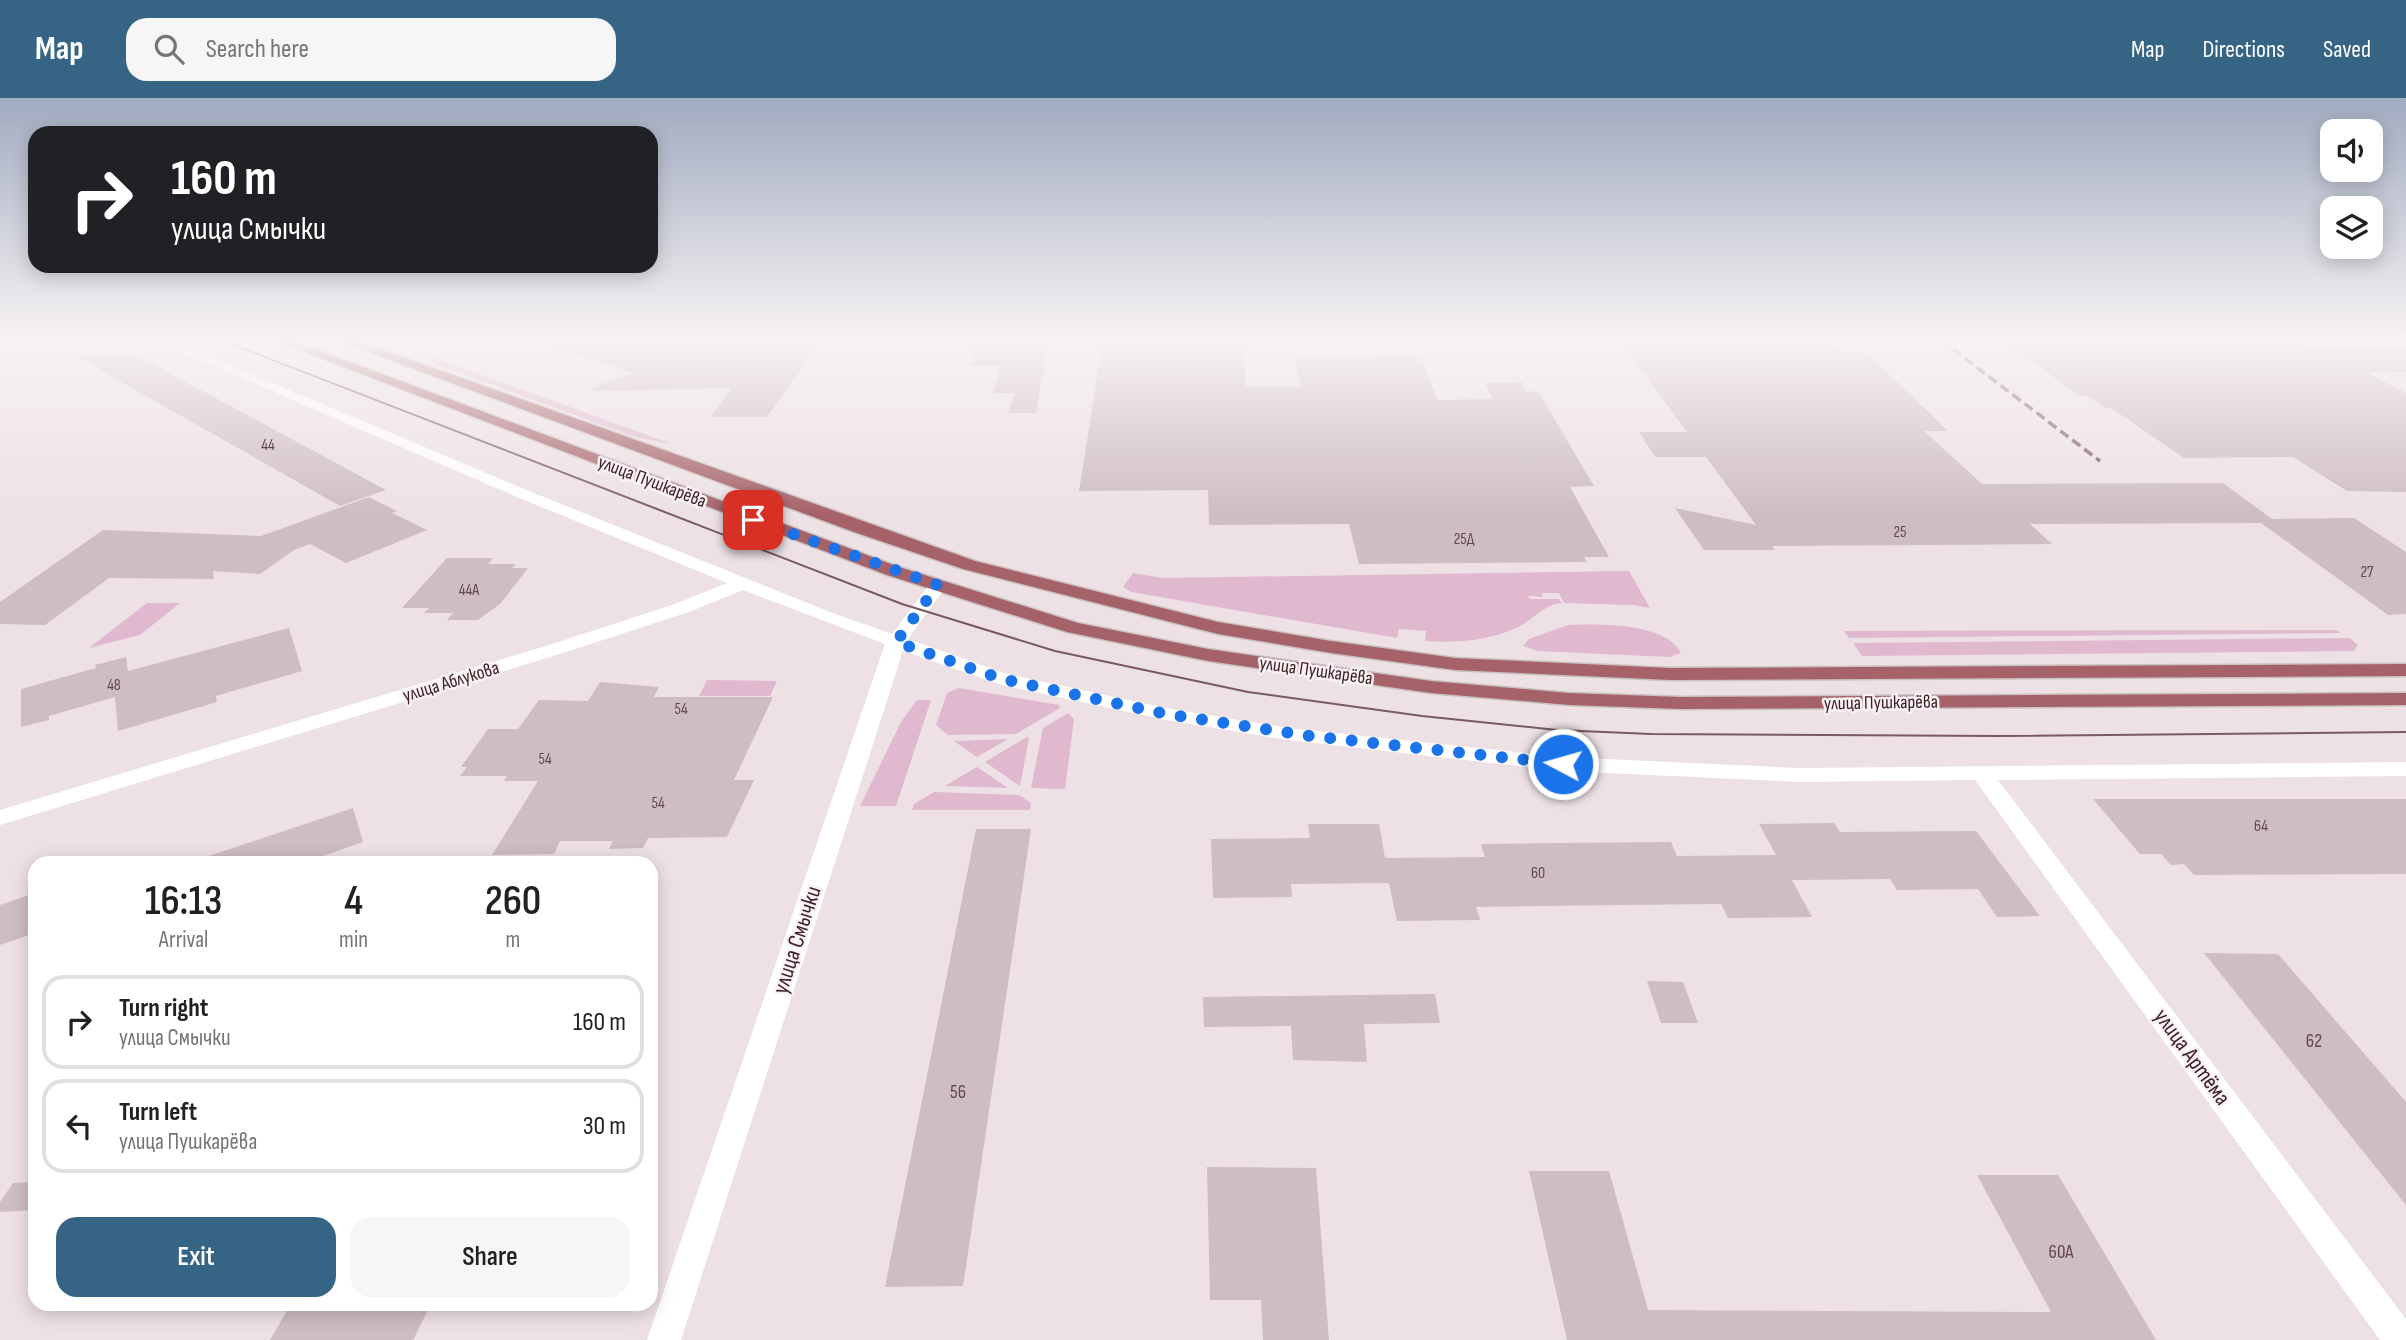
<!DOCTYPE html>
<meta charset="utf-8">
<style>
:root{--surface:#fff;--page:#f6f6f6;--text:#202124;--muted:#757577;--line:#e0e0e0;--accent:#366485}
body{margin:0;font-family:"Sofia Sans Condensed",sans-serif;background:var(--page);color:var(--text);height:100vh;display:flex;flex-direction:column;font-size:26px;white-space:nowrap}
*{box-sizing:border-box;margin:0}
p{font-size:23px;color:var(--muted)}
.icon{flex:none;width:38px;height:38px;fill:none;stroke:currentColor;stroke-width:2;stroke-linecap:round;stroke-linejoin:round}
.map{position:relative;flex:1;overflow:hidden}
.drawer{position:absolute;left:28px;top:758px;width:630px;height:455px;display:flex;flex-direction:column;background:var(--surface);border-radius:21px;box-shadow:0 4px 18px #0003}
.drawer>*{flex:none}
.hud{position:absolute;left:28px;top:28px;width:630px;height:147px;border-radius:21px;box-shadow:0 4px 18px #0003;background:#202124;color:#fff;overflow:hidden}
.tools{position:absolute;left:2320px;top:21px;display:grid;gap:14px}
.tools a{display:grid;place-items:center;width:63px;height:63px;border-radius:14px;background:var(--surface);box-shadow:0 4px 18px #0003;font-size:35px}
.pin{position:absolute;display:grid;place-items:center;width:60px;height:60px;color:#fff;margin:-30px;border-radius:14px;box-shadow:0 4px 10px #0006}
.me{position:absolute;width:77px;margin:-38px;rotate:276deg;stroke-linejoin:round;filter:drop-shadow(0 0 5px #0008)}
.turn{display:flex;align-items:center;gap:24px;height:147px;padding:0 28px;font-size:32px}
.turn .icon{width:91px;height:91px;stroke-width:2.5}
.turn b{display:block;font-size:49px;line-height:60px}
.eta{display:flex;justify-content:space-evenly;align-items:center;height:119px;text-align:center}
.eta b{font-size:42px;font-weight:600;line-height:49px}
.primary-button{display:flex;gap:14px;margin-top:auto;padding:14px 28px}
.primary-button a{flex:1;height:80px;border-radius:21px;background:var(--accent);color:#fff;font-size:28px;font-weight:600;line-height:80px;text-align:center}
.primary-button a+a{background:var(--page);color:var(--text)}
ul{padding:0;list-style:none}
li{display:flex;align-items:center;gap:21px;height:94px;margin:0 14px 10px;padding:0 14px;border:4px solid var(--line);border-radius:21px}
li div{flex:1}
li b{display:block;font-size:26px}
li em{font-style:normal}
header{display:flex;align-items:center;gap:42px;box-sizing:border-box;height:98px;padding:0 35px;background:var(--accent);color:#fff}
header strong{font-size:33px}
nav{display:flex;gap:38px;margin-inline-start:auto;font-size:24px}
.search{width:490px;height:63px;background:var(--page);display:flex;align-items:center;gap:18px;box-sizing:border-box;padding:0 24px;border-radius:21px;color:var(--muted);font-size:26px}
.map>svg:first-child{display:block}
</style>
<header>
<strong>Map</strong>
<div class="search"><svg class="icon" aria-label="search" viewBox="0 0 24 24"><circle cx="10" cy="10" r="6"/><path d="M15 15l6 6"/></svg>Search here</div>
<nav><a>Map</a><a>Directions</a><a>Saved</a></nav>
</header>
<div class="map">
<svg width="2406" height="1242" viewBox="0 0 2406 1242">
<rect width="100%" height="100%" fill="#ede1e5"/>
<g fill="#e0b9cf">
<polygon points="427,257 672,346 638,340 434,266"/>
<path d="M1629,473l21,37 -17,-3 -69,-2 -5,-10h-17l1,4 -15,-1 2,3h29l3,4c-19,2 -28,16 -44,24 -28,14 -62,16 -93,14l1,-10 -27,-2 -2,9 -266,-46 -8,-5 10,-14 30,5z"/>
<polygon points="147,505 180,505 140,537 89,550"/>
<path d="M1568,527c30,-1 97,-3 113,28l-12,4 -131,-6 -15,-5 6,-7z"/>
<polygon points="2336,532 2341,535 1849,540 1844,533"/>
<polygon points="2350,540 2358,547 2354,553 1862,558 1853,545"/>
<polygon points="707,582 777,583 770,598 699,598"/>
<polygon points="959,590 1059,607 1060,610 1016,636 948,637 936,627 947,595"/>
<polygon points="917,602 931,602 896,708 860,708 901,624"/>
<polygon points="1068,615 1074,621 1065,691 1031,690 1043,630"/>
<polygon points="1027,639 1029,640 1020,688 985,664"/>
<polygon points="1008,641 977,659 954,643"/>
<polygon points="977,669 1008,690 945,688"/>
<polygon points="934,694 1019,697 1031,705 1030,712 912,712 914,706"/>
</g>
<g fill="#cebdc2">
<polygon points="548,242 821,242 767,319 710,319 732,290 593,293 592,290 633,275 547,247"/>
<polygon points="977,242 1049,242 1036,315 1009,315 1014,295 993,295 1001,268 969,268"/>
<polygon points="1103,242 1242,242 1246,289 1301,289 1295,261 1377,260 1376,258 1421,258 1437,302 1493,301 1485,285 1522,284 1526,294 1538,293 1594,388 1570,389 1609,459 1584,459 1587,464 1359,466 1349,426 1209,427 1208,392 1079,393"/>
<polygon points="1620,242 1826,242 1839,254 1866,254 1948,333 1924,333 1982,386 2223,385 2272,421 2354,420 2406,454 2406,516 2388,517 2261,425 2030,426 2052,446 1772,448 1775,452 1704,452 1675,410 1756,427 1706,359 1655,359 1639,334 1687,334"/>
<polygon points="2246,242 2298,244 2307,248 2406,248 2406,274 2368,275 2406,295 2406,394 2347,393 2293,359 2184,360 2111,310 2105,310 2088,298 2079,298 2005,243"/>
<polygon points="74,257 136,257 386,392 340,408"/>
<polygon points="369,399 397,413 392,415 427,432 346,465 310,446 294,452 260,476 213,473 214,481 109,480 45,527 0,526 0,504 103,432 261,438"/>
<polygon points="447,460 493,460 488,466 516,466 512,470 528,470 500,506 478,522 447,522 453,515 424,515 429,510 402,510"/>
<polygon points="289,530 302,573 216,598 217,604 118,633 115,599 49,618 49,622 21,629 21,591 96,570 95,567 126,559 128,573"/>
<polygon points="600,584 659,589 654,599 773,599 734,682 754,682 727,739 648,740 643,750 609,751 613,743 560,743 554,756 492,757 538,683 504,683 507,678 460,678 467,669 461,669 488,631 518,631 539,602 588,603"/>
<polygon points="2093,701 2406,701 2406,776 2194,777 2184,766 2171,767 2161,756 2140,756"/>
<polygon points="353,710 363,744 303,765 204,765 203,760"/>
<polygon points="1834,725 1840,734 1976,733 2040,818 1997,819 1978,791 1897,792 1890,781 1792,782 1812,819 1728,820 1721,806 1619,807 1476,809 1480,822 1397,823 1389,785 1291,786 1292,799 1213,800 1211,741 1310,740 1308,726 1379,726 1385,760 1485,759 1481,746 1559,745 1671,744 1677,758 1776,757 1759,726"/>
<polygon points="976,731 1031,731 963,1188 885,1189"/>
<polygon points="35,795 35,835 0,847 0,807"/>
<polygon points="2204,855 2278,856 2406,1004 2406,1107"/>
<polygon points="1647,883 1683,884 1698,925 1661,925"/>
<polygon points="1435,896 1440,925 1364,926 1367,964 1293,962 1291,928 1204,929 1203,899"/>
<polygon points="1207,1069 1316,1070 1329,1242 1263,1242 1261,1202 1210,1202"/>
<polygon points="1529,1073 1609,1073 1648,1212 2051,1214 1977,1077 2058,1077 2156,1242 1567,1242"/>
<polygon points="35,1084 35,1112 0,1114 0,1104 13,1085"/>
<polygon points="291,1206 431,1206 413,1242 270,1242"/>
</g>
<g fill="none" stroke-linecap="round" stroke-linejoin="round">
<defs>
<g id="major">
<polygon points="273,242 291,242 899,469 1078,525 1208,551 1431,583 1569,595 1680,599 2406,595 2406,607 1680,611 1569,607 1431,595 1208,563 1067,534 887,477"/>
<polygon points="336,242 355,242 975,463 1218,524 1331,543 1455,560 1670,570 2406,566 2406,578 1670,582 1455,572 1331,555 1218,536 963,471 854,434"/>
</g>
</defs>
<use href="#major" stroke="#c9c1c2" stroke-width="3"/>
<polygon fill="#fff" fill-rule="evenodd" points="154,242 171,242 529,393 830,514 892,536 932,483 944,483 947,487 908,541 1007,576 1166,610 1288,630 1563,659 1799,670 2406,664 2406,678 1998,682 2406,1221 2406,1242 2380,1242 1975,682 1799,684 1563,673 1288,642 1166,622 1002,587 903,553 681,1242 647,1242 885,546 743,492 689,514 563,555 0,727 0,712 549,547 675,506 727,485 517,399"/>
<use href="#major" fill="#a66269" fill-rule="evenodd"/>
<polyline stroke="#7b5a5e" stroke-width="2" points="221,242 902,506 1055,553 1248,594 1422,618 1557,632 1651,636 1998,638 2406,634"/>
<polyline stroke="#7b5a5e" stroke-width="3.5" stroke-dasharray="10 5" stroke-linecap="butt" points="1941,242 2100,363"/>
</g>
<linearGradient id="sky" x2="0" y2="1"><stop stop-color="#a1abc0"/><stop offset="0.58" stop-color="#f7f2f3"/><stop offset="1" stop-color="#f7f2f3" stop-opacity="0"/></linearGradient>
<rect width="2406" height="416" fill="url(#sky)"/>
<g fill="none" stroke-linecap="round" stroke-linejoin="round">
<polyline stroke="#1a73e8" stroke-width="12" stroke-dasharray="0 21.6" points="753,422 938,487 896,544 1002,581 1166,616 1311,638 1563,666"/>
</g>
<g text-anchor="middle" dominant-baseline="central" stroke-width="5" stroke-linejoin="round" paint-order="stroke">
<g font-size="16" fill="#63474c">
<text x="268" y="347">44</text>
<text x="1900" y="434">25</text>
<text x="1464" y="441">25Д</text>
<text x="2367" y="474">27</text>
<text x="469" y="492">44А</text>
<text x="114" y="587">48</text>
<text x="681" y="611">54</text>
<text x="545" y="661">54</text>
<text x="658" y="705">54</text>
<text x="2261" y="728">64</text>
<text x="1538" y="775">60</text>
</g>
<g font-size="19" fill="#3f2024" stroke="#f9f2f5">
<text transform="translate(652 384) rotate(21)">улица Пушкарёва</text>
<text transform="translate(1316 573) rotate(8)">улица Пушкарёва</text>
<text transform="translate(451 584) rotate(-17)">улица Аблукова</text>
<text transform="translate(1881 605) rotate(-1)">улица Пушкарёва</text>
</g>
<g font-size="19" fill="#63474c">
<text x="2314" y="943">62</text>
<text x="958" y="994">56</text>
<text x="2061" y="1154">60А</text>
</g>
<g font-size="23" fill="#3f2024" stroke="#f9f2f5">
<text transform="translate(797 842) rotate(-72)">улица Смычки</text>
<text transform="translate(2192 959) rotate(54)">улица Артёма</text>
</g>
</g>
</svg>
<div class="tools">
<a><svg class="icon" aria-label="sound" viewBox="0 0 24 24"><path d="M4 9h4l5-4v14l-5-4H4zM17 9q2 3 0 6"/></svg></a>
<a><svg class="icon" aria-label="layers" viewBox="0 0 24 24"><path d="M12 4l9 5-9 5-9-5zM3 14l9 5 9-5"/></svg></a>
</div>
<div class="pin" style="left:753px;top:422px;background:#d93025"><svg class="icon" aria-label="arrive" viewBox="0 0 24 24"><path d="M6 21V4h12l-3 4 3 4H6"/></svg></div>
<svg class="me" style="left:1563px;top:666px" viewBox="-20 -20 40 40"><circle r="17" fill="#1a73e8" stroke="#fff" stroke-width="3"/><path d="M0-11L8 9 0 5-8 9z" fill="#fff"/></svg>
<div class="hud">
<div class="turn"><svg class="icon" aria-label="right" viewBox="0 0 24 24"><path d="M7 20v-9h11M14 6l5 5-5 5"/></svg><div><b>160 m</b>улица Смычки</div></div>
</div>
<section class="drawer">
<div class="eta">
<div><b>16:13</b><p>Arrival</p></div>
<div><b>4</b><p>min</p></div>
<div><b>260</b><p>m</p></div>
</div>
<ul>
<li><svg class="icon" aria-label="right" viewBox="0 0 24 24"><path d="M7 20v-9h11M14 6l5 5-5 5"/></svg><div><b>Turn right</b><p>улица Смычки</p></div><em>160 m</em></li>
<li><svg class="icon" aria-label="left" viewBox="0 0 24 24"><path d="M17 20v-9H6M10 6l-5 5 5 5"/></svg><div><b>Turn left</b><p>улица Пушкарёва</p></div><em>30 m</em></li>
</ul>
<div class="primary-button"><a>Exit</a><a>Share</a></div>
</section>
</div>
